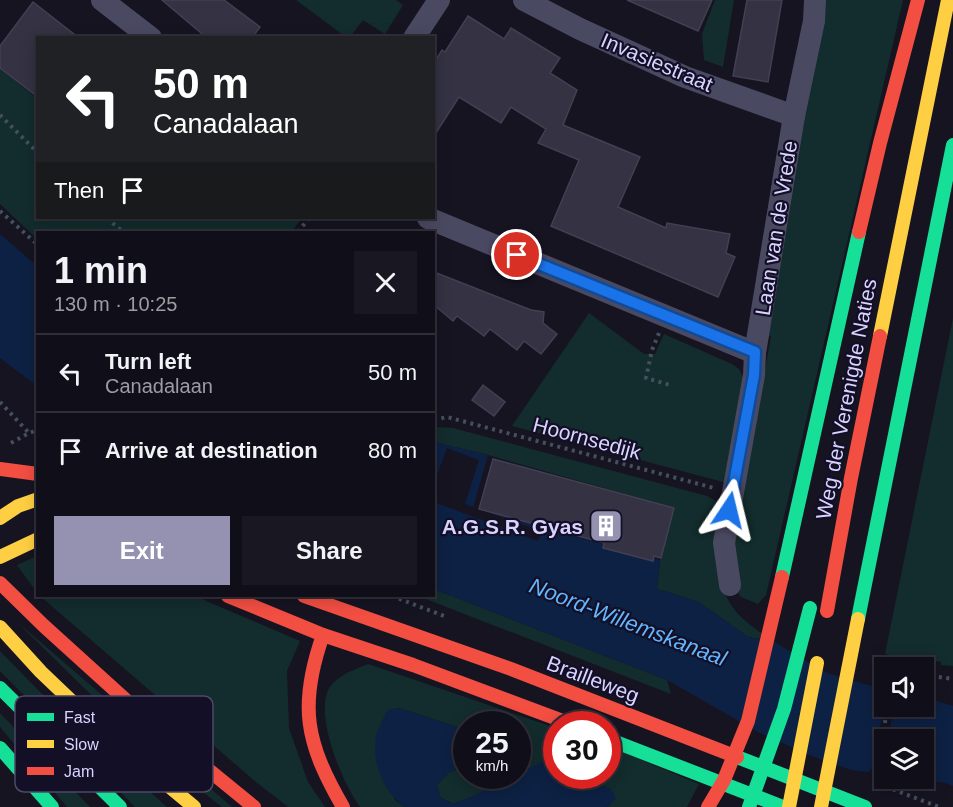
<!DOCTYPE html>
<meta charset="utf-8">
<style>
:root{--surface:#100f19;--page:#191822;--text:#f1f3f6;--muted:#9c9ca2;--line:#302f38;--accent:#9591b1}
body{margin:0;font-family:Arial,sans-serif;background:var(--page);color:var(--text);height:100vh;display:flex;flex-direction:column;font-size:22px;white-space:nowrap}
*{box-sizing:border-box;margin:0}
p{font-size:20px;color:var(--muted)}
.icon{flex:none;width:33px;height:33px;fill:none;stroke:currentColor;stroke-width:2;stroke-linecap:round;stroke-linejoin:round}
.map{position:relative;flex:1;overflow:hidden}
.sheet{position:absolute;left:36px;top:231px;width:399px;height:366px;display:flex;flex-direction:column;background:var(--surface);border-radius:0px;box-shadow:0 3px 15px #0003,0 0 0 2px var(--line)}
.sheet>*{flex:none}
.banner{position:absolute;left:36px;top:36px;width:399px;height:183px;border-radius:0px;box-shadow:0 3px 15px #0003,0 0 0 2px var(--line);background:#202124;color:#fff;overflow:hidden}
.tools{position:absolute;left:874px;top:657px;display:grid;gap:12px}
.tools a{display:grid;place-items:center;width:60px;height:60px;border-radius:0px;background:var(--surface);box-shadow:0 3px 15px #0003,0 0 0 2px var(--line);font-size:30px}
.speed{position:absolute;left:453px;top:711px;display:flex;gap:12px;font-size:30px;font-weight:700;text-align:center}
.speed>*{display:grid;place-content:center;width:78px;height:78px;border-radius:50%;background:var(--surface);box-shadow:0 3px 15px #0003,0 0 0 2px var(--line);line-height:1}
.speed small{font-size:15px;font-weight:400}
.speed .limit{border:9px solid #d22;background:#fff;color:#111}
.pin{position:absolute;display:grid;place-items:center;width:51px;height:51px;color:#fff;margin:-26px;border:3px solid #fff;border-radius:50%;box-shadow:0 2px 6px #0007}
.me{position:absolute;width:66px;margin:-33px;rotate:10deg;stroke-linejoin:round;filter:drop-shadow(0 0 4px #0008)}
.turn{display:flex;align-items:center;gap:21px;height:126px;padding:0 18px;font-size:27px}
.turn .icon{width:78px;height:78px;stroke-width:2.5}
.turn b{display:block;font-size:42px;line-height:51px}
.then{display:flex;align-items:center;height:57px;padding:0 18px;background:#0003;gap:12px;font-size:22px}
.round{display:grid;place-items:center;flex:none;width:63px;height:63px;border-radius:0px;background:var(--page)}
.overview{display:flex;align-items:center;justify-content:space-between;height:102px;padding:0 18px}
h1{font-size:36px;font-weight:800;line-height:45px}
.action{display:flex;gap:12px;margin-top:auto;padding:12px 18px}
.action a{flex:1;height:69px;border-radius:0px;background:var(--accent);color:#fff;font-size:24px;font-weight:800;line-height:69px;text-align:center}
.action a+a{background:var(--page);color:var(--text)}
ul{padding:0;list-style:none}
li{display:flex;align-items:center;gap:18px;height:78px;padding:0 18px;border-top:2px solid var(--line)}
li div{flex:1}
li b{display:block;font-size:22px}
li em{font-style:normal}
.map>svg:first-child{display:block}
</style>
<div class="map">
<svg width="953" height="807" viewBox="0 0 953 807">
<rect width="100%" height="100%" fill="#161421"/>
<g fill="#132c2d">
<polygon points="296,0 396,0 403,5 385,34 363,20 350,37 347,38"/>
<polygon points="715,0 734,0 723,67 704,60 702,34"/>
<polygon points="821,0 903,0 766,595 758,604 741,597 734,587 735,539 771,336 766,335"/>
<polygon points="0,69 37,98 38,218 302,218 291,232 38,232 37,239 0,204"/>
<polygon points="589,313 644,354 655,354 664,334 732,364 740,370 744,381 727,483 512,426"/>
<polygon points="953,318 953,666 941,665 941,662 936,661 935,664 910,661 885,654"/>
<path d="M437,427l16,1 254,68 9,5 5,6c-2,37 -10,78 18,108 10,10 22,18 34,26l-25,-4 -49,-35 -42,-13 3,-29 14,-52 -186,-53 -54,-13v-14z"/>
<polygon points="37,556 37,593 17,565"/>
<polygon points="434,589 667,680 671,694 418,596 434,596"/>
<polygon points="40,596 195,596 300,641 287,671 289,728 308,782 325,807 288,807 256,782"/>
<polygon points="16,621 232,807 222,807 136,739"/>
<polygon points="0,651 39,691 167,807 135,807 0,671"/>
<path d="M368,664l188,64v37l-10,-5 -28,15v-51h-52v6l-67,-22 -11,2 -12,26 19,64 10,7h-45c-17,-23 -43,-85 -33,-114 5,-16 27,-23 41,-29z"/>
<polygon points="0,713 90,807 67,807 0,727"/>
<polygon points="608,746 699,784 687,807 607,807 609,806 611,789 580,776 608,776"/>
<polygon points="466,765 466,776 517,776 471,797 453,804 440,797 437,785 449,772"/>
</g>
<g fill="#0d2144">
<polygon points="0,234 37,266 37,386 0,358"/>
<polygon points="434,442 488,455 473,508 660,560 657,589 699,602 748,637 773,641 827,673 868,685 883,688 882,701 885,702 885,706 924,706 924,697 953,706 953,786 946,783 914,779 924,778 924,740 885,740 885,775 883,774 883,771 871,769 869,772 851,770 809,755 758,732 667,680 434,589"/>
<path d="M399,708l67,22v35l-17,7 -12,13 3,12 12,7 19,-7 75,-37 10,5v11h24l31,13 5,10 -9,8h-202c-21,-14 -34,-45 -29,-71 2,-8 8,-18 12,-26z"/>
</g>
<g fill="#161421">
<polygon points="447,448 479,460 465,504 541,531 538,541 434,502 434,483"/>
<polygon points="885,704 885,706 894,707 888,739 885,740 882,771 872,769 877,745 873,744 874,738 878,738"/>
</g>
<g fill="#343243" stroke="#433f54" stroke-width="1.5">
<polygon points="162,0 224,0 260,27 252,38 207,38"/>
<polygon points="627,0 712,0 698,31"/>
<polygon points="747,0 782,0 768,82 733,76"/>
<polygon points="33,2 79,38 38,38 38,97 0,68 0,46"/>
<polygon points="468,16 504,39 511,28 560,58 550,73 577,90 563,125 640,157 618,207 666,228 667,223 730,234 726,253 735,257 718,297 551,226 579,160 538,143 546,129 511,107 501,123 459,97 434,136 434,63 442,50 445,52"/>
<polygon points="434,272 531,310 544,312 543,323 557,334 541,354 524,341 517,350 490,329 484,336 457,316 453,321 434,305"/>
<polygon points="483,385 505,402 494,416 472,400"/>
<polygon points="493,459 674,508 661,558 654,556 653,561 603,548 604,543 479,509"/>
</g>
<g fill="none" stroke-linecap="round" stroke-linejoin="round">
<g stroke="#44505f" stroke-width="4" stroke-dasharray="3 4.5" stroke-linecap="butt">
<polyline points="0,115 38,153"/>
<polyline points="0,211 38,245"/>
<polyline points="107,218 123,232"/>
<polyline points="298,232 309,218"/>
<polyline points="659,333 652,350 646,378 670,385"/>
<polyline points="0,402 29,433"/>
<polyline points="434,420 447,417 714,488"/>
<polyline points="11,443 29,433 38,430"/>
<polyline points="392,596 444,616"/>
<polyline points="874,667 885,669"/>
<polyline points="924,675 953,679"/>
<polyline points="874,782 888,706"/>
<polyline points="879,784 939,807"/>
</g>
<g stroke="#4a4962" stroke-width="22">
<polyline points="102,0 151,38"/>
<polyline points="524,0 580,29 685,77 794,116"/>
<polyline points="414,38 439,0"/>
<polyline points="428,218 755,353"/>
<polyline points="730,585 724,543 754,375 755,353 794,116 814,21 815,0"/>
</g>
<g stroke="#16e098" stroke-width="14">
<polyline points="782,577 859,232"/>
<polyline points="858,619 953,145"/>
<polyline points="0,688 120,807"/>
<polyline points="608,739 783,807"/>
<polyline points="0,748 52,807"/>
<polyline points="737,757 865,807"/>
</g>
<g stroke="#ffcf43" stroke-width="14">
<polyline points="880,336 948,0"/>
<polyline points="0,518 18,506 38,499"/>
<polyline points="0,557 38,539"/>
<polyline points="0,627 41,672 105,733 194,807"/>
</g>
<g stroke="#f24e42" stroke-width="14">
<polyline points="859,232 880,143 918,0"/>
<polyline points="0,469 38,474"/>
<polyline points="0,583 44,626 150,722 254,807"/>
<polyline points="228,596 323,635 413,665 571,724"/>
<polyline points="304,596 511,669 737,757"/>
<polyline points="827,611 851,478 880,336"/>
<path d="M323,635c-25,71 -17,108 20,172"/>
</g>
<polyline stroke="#16e098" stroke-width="14" points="749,807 784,709 810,608"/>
<g stroke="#ffcf43" stroke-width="14">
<polyline points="789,807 817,663"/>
<polyline points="821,807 858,619"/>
</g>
<polyline stroke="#f24e42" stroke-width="14" points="708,807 724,780 748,721 782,577"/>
</g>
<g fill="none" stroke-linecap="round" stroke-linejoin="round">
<defs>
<polyline id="route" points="517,255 755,352 754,375 729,510"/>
</defs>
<use href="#route" stroke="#114b97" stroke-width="15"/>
<use href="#route" stroke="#1a73e8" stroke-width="10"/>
</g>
<defs>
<symbol id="building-square" viewBox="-11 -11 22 22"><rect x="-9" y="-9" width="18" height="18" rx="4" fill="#9591b1" stroke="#130f26"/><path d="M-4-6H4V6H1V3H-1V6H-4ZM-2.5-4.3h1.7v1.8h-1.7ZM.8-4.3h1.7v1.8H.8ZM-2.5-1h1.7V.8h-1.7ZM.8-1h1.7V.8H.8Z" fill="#fff"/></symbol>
</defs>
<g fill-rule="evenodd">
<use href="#building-square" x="587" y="507" width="38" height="38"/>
</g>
<g text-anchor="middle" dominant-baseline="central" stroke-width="4.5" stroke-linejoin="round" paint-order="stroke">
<g font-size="21" fill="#d9d4ff" stroke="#130f26">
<text transform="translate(657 62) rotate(23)">Invasiestraat</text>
<text transform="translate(776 228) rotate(-81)">Laan van de Vrede</text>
<text transform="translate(846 399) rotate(-79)">Weg der Verenigde Naties</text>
<text transform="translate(587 438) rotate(15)">Hoornsedijk</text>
<text transform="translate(593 679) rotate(21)">Brailleweg</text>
</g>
<g font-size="21" font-weight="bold" fill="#d9d4ff" stroke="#130f26" text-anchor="end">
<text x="583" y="526">A.G.S.R. Gyas</text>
</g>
<g font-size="22" font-style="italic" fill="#62b6ff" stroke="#130f26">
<text transform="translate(628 622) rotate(21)">Noord-Willemskanaal</text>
</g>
</g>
<rect x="15" y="696" width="198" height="96" rx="9" fill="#130f26" stroke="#4e4a67" stroke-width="1.5"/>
<rect x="27" y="713" width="27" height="8" fill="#16e098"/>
<rect x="27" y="740" width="27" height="8" fill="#ffcf43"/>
<rect x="27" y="767" width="27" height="8" fill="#f24e42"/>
<g font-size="16" fill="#d9d4ff">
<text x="64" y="723">Fast</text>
<text x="64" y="750">Slow</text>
<text x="64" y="777">Jam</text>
</g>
</svg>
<div class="tools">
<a><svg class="icon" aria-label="sound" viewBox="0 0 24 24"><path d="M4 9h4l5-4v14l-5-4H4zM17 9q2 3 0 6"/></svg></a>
<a><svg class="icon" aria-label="layers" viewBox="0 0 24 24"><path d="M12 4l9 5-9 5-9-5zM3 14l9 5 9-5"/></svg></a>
</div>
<div class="speed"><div>25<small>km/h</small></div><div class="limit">30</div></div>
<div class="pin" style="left:517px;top:255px;background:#d93025"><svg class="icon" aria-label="arrive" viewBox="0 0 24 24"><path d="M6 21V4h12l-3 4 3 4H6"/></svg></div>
<svg class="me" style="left:729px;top:510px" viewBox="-20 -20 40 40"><path d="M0-17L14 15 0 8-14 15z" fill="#1a73e8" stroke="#fff" stroke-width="4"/></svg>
<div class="banner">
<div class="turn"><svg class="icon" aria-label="left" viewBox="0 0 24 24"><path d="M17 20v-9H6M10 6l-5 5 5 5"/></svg><div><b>50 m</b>Canadalaan</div></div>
<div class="then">Then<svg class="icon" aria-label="arrive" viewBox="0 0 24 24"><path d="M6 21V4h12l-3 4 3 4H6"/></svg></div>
</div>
<section class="sheet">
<div class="overview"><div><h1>1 min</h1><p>130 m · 10:25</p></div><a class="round"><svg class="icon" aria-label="close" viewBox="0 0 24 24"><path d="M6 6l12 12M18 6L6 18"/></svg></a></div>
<ul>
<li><svg class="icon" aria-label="left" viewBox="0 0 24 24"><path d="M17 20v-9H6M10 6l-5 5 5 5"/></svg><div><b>Turn left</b><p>Canadalaan</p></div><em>50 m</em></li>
<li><svg class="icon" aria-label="arrive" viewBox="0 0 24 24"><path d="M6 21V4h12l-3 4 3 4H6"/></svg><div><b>Arrive at destination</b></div><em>80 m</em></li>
</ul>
<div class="action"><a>Exit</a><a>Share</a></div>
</section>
</div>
